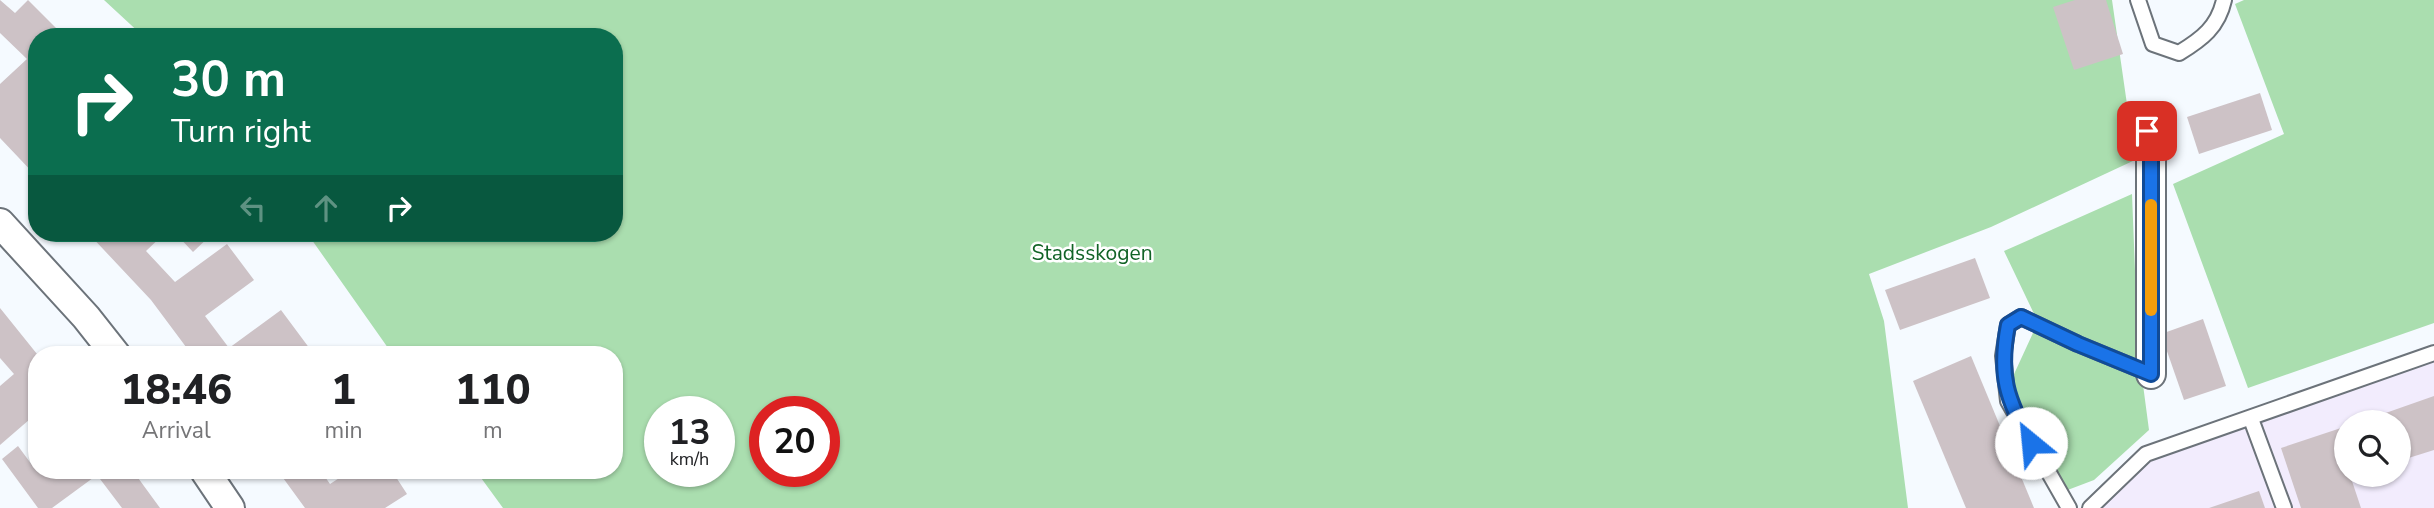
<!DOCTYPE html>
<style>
:root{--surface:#fff;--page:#f6f6f6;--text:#202124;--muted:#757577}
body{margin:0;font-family:"Nunito Sans",sans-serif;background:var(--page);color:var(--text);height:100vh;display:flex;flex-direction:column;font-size:26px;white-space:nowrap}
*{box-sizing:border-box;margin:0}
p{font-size:23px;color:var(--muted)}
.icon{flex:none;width:38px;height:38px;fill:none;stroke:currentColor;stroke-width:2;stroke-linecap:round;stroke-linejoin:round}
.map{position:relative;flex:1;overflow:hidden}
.details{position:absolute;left:28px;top:346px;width:595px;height:133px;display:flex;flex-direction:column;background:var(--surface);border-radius:28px;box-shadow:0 2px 5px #0004}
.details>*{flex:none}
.guide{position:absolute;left:28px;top:28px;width:595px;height:214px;border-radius:28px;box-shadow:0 2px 5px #0004;background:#0b6e4f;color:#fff;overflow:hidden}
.tools{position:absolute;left:2334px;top:410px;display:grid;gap:14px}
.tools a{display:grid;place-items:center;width:77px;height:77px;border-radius:50%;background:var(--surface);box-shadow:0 2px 5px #0004;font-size:35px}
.speed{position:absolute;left:644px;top:396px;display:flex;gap:14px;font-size:35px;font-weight:700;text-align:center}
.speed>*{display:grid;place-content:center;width:91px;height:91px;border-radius:50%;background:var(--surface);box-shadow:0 2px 5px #0004;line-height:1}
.speed small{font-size:18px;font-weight:400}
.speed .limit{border:10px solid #d22;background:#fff;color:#111}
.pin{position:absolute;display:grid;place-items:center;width:60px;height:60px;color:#fff;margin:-30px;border-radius:14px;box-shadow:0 4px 10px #0006}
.me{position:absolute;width:77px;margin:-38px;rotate:332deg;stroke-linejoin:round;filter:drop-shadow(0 0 5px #0008)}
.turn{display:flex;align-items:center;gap:24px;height:147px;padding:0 28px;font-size:32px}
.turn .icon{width:91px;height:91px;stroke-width:2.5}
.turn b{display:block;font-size:49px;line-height:60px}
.lanes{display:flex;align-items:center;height:66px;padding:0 28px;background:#0003;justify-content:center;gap:35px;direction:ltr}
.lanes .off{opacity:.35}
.eta{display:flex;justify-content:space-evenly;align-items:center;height:119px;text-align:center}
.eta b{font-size:42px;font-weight:800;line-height:49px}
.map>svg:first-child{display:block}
</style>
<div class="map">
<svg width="2434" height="508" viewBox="0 0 2434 508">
<rect width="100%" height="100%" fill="#f5faff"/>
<path fill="#f2ecfd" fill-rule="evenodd" d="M2434,353v155h-344l56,-54zM2347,422h52v52h-52z"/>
<g fill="#aadeaf" fill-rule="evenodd">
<path d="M104,0h2008l23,160 -144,67 -122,47 15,47 24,187h-1405l-27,-37h138v-116h-221l-86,-122h307v-196h-470zM660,411h59v60h-59zM765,411h59v60h-59z"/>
<polygon points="2244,0 2434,0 2434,323 2248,388 2173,184 2284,134 2235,4"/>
<polygon points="2132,194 2138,347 2149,430 2094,480 2065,491 2009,385 2038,322 2004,251"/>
</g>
<g fill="#cdc2c6">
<polygon points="0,0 15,13 28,0 56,28 49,37 37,37 37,113 30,119 37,127 37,177 0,138 0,84 27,59 0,33"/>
<polygon points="2075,0 2106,0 2123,54 2074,70 2053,7"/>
<polygon points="2260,93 2272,130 2199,154 2187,117"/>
<polygon points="88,233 165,233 146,251 175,282 227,244 254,280 205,316 229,348 281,310 310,349 302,355 192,355 151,300"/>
<polygon points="175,233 213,233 193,252"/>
<polygon points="1975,258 1990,298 1900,330 1885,290"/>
<polygon points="0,308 37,354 37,413 0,445 0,386 14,374 0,358"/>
<polygon points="2203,319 2226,386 2184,400 2161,334"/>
<polygon points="1971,356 2034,508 1966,508 1913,381"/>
<polygon points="2434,396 2434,450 2399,461 2399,422 2360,422"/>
<polygon points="2347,426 2347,474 2361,474 2351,478 2361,508 2301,508 2281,448"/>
<polygon points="18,446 32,465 37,462 37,471 133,471 160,508 122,508 97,475 52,508 38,508 2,459"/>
<polygon points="278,471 321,471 330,484 350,471 392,471 407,494 385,508 305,508"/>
<polygon points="2259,491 2265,508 2209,508"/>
</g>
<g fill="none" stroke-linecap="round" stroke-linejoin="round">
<defs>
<g id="lane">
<path d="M2138,0l15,44 26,9c23,-14 39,-26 45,-53"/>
<polyline points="2251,419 2284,508"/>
<polyline points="2069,508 2008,401 2003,356 2008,325 2021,317 2078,344 2151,374"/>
<polyline points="2090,508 2146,454 2434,353"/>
</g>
<g id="street">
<polyline points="2147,131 2151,149 2151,374"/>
<polyline points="0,223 86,317 116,355"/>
<polyline points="205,471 230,508"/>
</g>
</defs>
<use href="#lane" stroke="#6c737a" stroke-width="18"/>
<use href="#street" stroke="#6c737a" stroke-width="32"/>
<use href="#lane" stroke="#fff" stroke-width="14"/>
<use href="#street" stroke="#fff" stroke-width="28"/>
</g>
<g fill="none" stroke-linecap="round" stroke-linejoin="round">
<defs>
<path id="route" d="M2031,443c-24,-45 -33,-66 -23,-118l13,-8 57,27 73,30v-225l-4,-18"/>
</defs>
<use href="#route" stroke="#114b97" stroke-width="18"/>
<use href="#route" stroke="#1a73e8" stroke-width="12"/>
<polyline stroke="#f59e0b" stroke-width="12" points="2151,205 2151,310"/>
</g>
<g text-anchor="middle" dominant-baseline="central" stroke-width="5" stroke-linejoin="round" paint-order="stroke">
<g font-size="21" fill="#116326" stroke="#fff">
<text x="1092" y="253">Stadsskogen</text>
</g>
</g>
</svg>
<div class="tools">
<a><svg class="icon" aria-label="search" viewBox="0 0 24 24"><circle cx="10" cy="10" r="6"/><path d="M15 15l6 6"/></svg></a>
</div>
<div class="speed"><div>13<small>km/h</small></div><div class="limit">20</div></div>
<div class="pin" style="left:2147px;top:131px;background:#d93025"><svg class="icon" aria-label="arrive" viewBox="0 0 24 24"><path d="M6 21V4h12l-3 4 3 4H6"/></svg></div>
<svg class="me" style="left:2031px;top:443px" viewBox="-20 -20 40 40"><circle r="19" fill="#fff"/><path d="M0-13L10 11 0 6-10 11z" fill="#1a73e8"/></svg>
<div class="guide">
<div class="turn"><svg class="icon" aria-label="right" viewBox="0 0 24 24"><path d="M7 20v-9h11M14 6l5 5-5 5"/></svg><div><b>30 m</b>Turn right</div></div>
<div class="lanes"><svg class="icon off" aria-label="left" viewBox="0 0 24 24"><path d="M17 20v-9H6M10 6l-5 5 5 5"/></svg><svg class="icon off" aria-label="ahead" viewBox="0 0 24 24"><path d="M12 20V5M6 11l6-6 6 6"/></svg><svg class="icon" aria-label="right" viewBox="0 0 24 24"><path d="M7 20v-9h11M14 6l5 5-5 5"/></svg></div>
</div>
<section class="details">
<div class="eta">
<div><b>18:46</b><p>Arrival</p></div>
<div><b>1</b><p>min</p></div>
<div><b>110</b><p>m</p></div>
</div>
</section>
</div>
